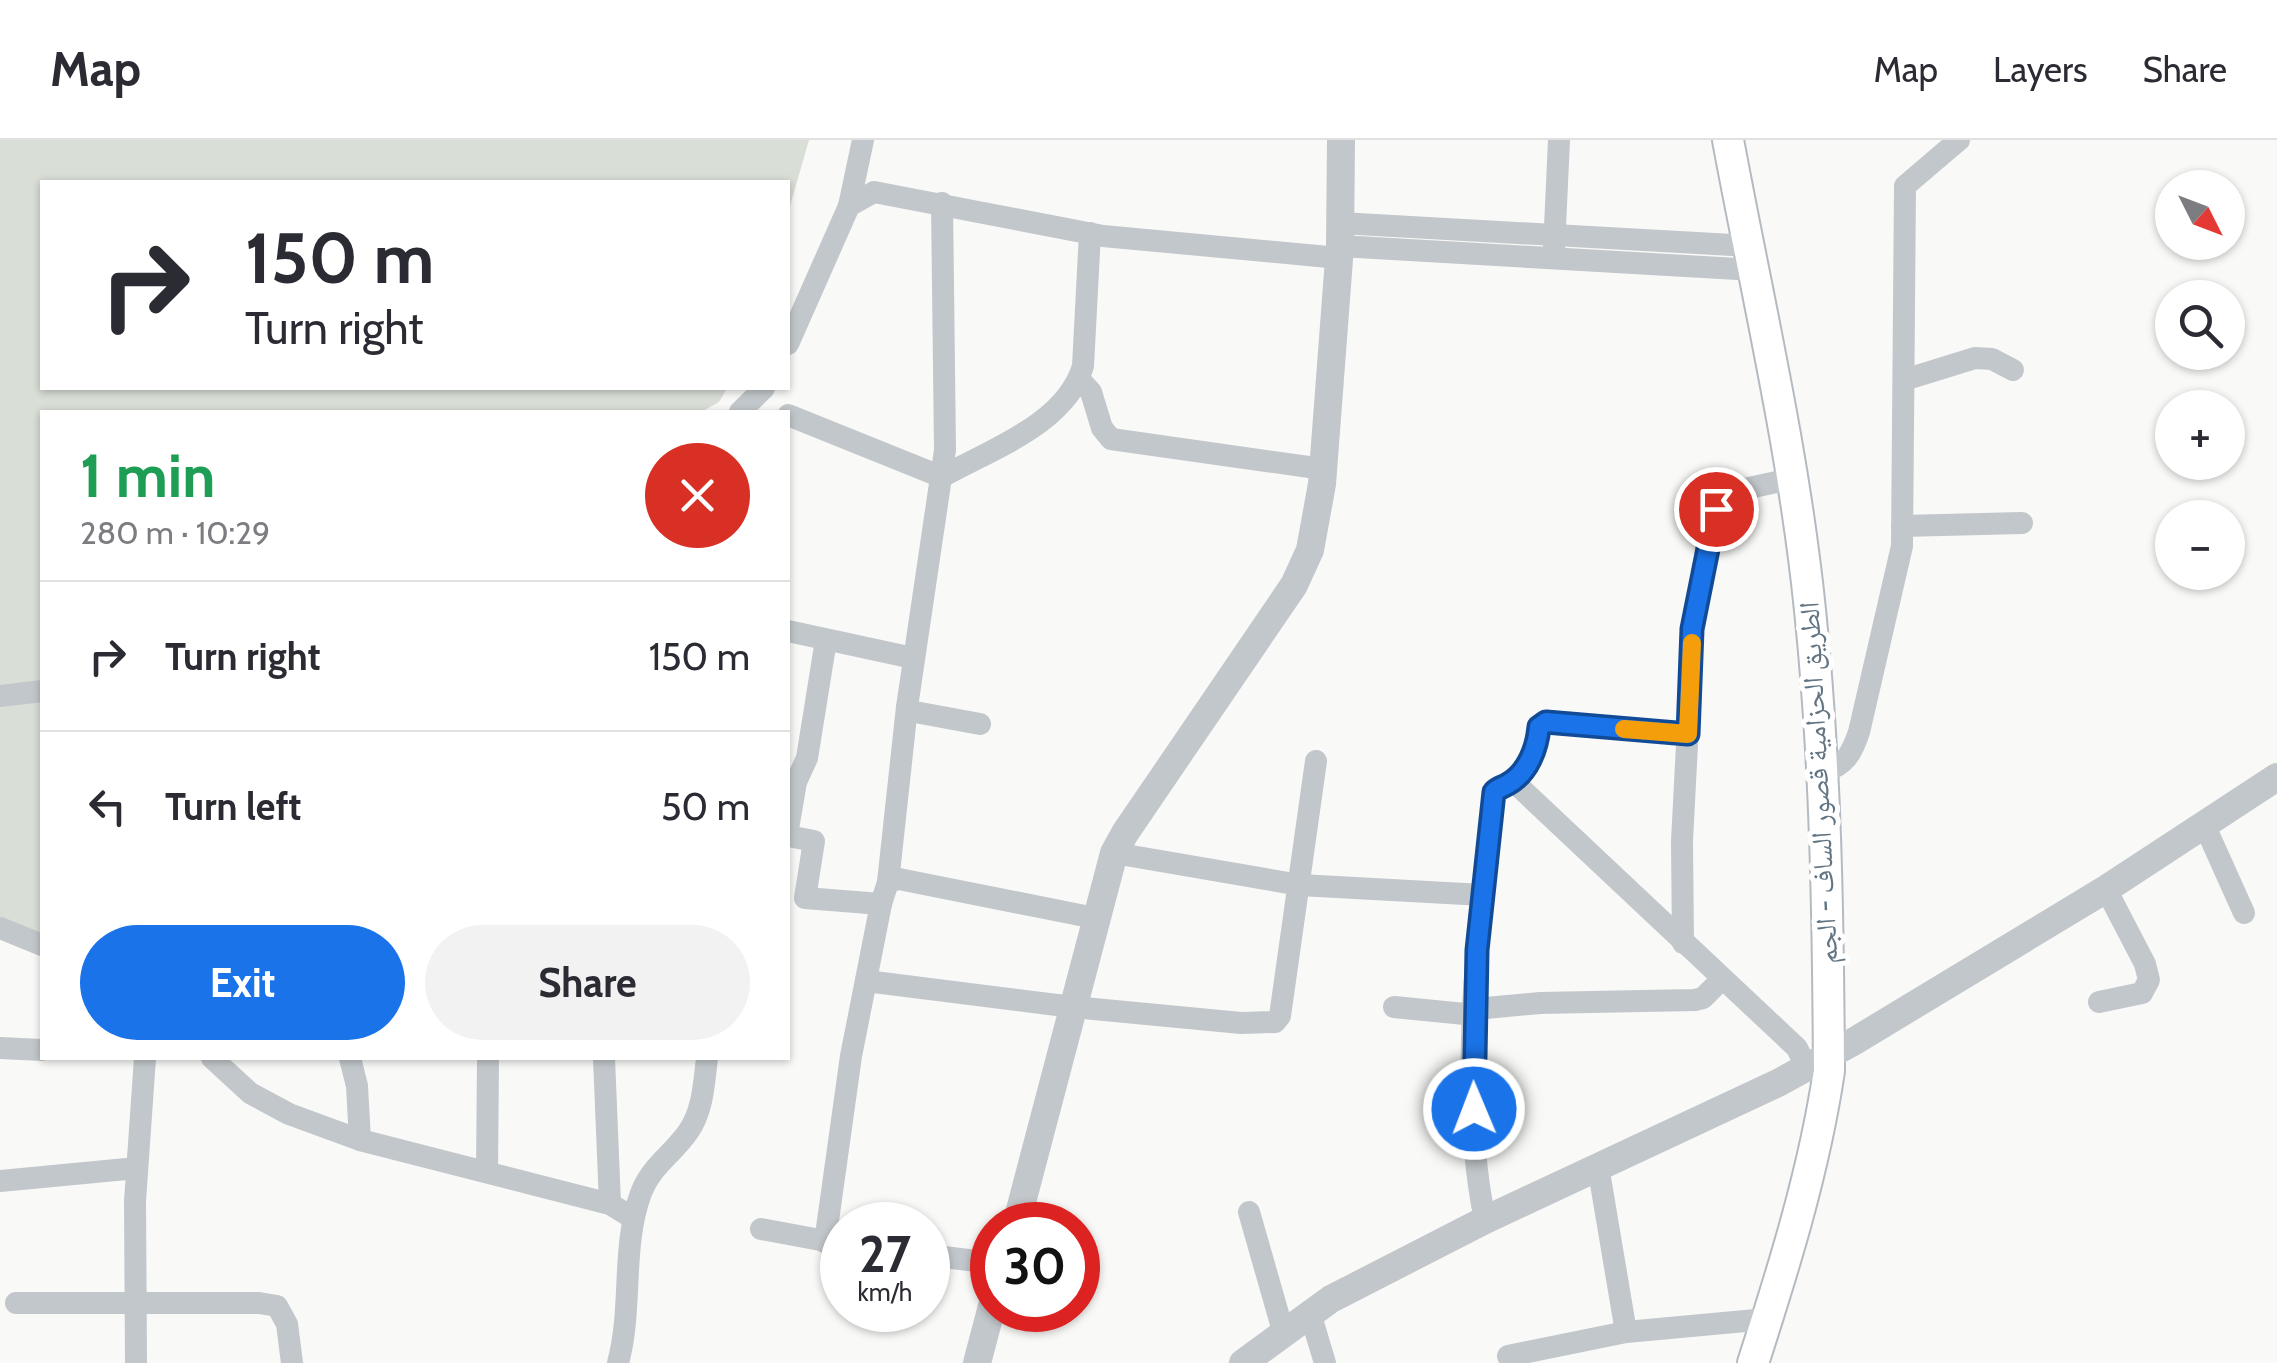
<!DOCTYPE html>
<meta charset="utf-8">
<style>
:root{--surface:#fff;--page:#f2f2f3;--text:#2b2b33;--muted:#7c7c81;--line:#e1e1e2;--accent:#1a73e8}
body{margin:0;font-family:Cabin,"Noto Naskh Arabic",sans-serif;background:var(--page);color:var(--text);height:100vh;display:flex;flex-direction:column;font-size:38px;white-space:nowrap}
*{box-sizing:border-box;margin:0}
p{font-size:32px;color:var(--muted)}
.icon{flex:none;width:55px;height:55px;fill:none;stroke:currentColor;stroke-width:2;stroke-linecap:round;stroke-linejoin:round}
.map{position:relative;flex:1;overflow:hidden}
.details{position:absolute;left:40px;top:270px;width:750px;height:650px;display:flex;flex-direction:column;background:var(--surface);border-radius:0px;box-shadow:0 2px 8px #0004}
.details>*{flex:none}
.top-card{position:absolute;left:40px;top:40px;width:750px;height:210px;border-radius:0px;box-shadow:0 2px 8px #0004;background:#fff;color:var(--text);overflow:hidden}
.needle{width:65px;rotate:132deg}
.buttons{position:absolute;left:2155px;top:30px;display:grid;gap:20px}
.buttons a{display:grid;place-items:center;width:90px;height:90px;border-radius:50%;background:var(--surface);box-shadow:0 2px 8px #0004;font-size:50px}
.speed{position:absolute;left:820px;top:1062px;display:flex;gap:20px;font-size:50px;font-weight:700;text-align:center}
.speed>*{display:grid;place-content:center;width:130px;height:130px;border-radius:50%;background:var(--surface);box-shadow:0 2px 8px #0004;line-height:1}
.speed small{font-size:25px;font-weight:400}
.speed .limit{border:15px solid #d22;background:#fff;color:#111}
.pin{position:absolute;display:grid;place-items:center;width:85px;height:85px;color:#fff;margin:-42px;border:5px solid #fff;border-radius:50%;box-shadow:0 2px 10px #0007}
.me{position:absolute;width:110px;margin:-55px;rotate:359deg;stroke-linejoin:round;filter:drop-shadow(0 0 8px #0008)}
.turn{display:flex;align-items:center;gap:35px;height:210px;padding:0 40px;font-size:45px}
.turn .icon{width:130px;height:130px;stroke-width:2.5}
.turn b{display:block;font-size:70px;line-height:85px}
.round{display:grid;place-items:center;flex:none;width:105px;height:105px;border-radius:52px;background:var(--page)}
.head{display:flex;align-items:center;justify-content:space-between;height:170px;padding:0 40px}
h1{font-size:60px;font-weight:800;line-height:75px;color:#1e9e55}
.button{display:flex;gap:20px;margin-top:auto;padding:20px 40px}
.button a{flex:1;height:115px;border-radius:60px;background:var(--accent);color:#fff;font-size:40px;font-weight:800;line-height:115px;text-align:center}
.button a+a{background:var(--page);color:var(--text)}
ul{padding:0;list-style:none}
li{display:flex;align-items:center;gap:30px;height:150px;padding:0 40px;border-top:2px solid var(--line)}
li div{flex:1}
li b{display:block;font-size:38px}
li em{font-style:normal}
header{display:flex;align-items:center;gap:60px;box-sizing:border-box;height:140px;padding:0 50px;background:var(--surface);border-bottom:2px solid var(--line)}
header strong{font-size:48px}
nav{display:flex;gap:55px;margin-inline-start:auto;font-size:35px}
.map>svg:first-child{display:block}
</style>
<header>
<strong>Map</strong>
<nav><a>Map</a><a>Layers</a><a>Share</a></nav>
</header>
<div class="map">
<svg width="2277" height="1223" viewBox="0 0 2277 1223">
<rect width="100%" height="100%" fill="#f9f9f7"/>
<polygon fill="#d9ded6" points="0,0 809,0 788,73 788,42 42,42 42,248 727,248 719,262 701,272 42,272 42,796 0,781"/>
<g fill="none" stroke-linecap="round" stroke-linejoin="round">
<defs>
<path id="secondary" d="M1728,0c29,156 66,312 82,470 16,153 18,308 19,461 -15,100 -45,196 -76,292"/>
</defs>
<use href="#secondary" stroke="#b4bbc0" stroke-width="34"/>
<g stroke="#c2c7cb" stroke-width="22">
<polyline points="942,63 945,310 907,567 915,572 980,584"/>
<polyline points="849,66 863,0"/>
<polyline points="1340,83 1750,106"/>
<polyline points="1340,106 1755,130"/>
<polyline points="1554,109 1559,0"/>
<polyline points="788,204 849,66 874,52 1103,96 1339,118"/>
<polyline points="1079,239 1091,252 1102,288 1111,299 1323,329"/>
<polyline points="1904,240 1975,218 1992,219 2013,230"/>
<polyline points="740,272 764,248"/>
<path d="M788,275l154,62c49,-28 124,-53 141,-111l7,-133"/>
<polyline points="1902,386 2022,383"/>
<polyline points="788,491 913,518"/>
<polyline points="0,556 42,551"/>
<path d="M1823,632c22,-6 29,-19 36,-40l43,-186 3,-360 54,-46"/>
<polyline points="1512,640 1797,908 1806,927"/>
<polyline points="2204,684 2244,773"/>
<polyline points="788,689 796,642 807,618 826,500"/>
<polyline points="788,696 814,701 805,758 881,764"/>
<polyline points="1114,713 1300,745 1483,755"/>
<polyline points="888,742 907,567"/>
<polyline points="0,788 42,805"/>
<polyline points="1683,803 1682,701 1693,489 1711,381 1722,360 1735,351 1791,339"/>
<polyline points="866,841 1073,867 1241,883 1275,882 1280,876 1316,621"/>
<polyline points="2099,862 2142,853 2149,840 2145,824 2106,749"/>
<polyline points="1394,867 1475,875"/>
<polyline points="1475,869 1540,863 1695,860 1703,858 1722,839"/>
<polyline points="0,908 42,910"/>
<polyline points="212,918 250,953 289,974 360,1000 610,1064 633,1078"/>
<polyline points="350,918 357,946 360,1000"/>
<polyline points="604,918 610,1064"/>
<polyline points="1598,1026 1626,1192 1767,1179"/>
<polyline points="487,1032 488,918"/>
<polyline points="0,1041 137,1028"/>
<polyline points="1249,1072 1283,1191"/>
<path d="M1485,1080c-27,-129 -8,-297 10,-428 3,-4 8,-5 13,-8 20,-11 28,-36 31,-57l7,-5 142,12"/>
<polyline points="761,1089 842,1104"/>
<polyline points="825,1102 851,916 881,764 888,742 899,739 1095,778"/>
<polyline points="928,1115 992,1123"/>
<polyline points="16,1163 259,1163 277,1166 287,1184 292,1223"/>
<polyline points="1310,1173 1325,1223"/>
<polyline points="1508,1216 1626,1192"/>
<polyline points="136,1223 135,1061 145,918"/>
<path d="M618,1223c15,-55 3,-116 23,-170 10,-27 31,-38 47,-61 15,-21 16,-49 19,-74"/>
</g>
<g stroke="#c2c7cb" stroke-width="28">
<polyline points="1016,1085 1114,713 1125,693 1294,445 1310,410 1322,344 1340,106 1341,0"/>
<polyline points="977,1223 992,1166"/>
<polyline points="1243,1223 1331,1159 1485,1080 1778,943 1853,902 2106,749 2277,637"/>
</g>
<use href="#secondary" stroke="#fff" stroke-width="30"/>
</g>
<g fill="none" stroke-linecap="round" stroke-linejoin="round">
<defs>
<path id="route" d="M1474,969l3,-159 17,-158c4,-4 9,-5 14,-8 20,-11 29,-36 31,-57l7,-5 142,12 4,-105 24,-120"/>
</defs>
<use href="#route" stroke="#114b97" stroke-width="25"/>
<use href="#route" stroke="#1a73e8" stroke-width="18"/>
<polyline stroke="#f59e0b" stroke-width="18" points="1624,589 1688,594 1692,503"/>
</g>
<g text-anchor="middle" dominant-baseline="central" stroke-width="10" stroke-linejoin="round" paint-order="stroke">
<g font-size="28" fill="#637583" stroke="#fff">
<text transform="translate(1818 643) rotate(-93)">الطريق الحزامية قصور الساف - الجم</text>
</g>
</g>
</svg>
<div class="buttons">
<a><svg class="needle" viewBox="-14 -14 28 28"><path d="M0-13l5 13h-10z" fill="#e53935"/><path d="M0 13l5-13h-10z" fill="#7c7c81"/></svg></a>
<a><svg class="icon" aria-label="search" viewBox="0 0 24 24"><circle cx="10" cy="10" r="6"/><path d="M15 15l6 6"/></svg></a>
<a>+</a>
<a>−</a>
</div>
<div class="speed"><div>27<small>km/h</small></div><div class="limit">30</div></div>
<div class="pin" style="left:1716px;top:369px;background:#d93025"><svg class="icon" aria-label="arrive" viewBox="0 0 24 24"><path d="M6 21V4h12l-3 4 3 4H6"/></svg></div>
<svg class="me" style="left:1474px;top:969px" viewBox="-20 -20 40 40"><circle r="17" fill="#1a73e8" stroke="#fff" stroke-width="3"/><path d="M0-11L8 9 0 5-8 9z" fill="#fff"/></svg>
<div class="top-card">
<div class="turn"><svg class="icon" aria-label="right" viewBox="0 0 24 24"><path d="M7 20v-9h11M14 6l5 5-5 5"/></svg><div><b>150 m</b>Turn right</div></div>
</div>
<section class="details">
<div class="head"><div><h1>1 min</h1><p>280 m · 10:29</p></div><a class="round" style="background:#d93025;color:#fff"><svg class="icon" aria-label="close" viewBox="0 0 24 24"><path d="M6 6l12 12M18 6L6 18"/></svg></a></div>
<ul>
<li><svg class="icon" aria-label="right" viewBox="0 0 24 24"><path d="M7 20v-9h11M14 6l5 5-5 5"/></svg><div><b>Turn right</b></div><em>150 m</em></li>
<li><svg class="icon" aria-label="left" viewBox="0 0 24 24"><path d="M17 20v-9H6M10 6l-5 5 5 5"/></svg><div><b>Turn left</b></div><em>50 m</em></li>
</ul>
<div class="button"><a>Exit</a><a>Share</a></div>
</section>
</div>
